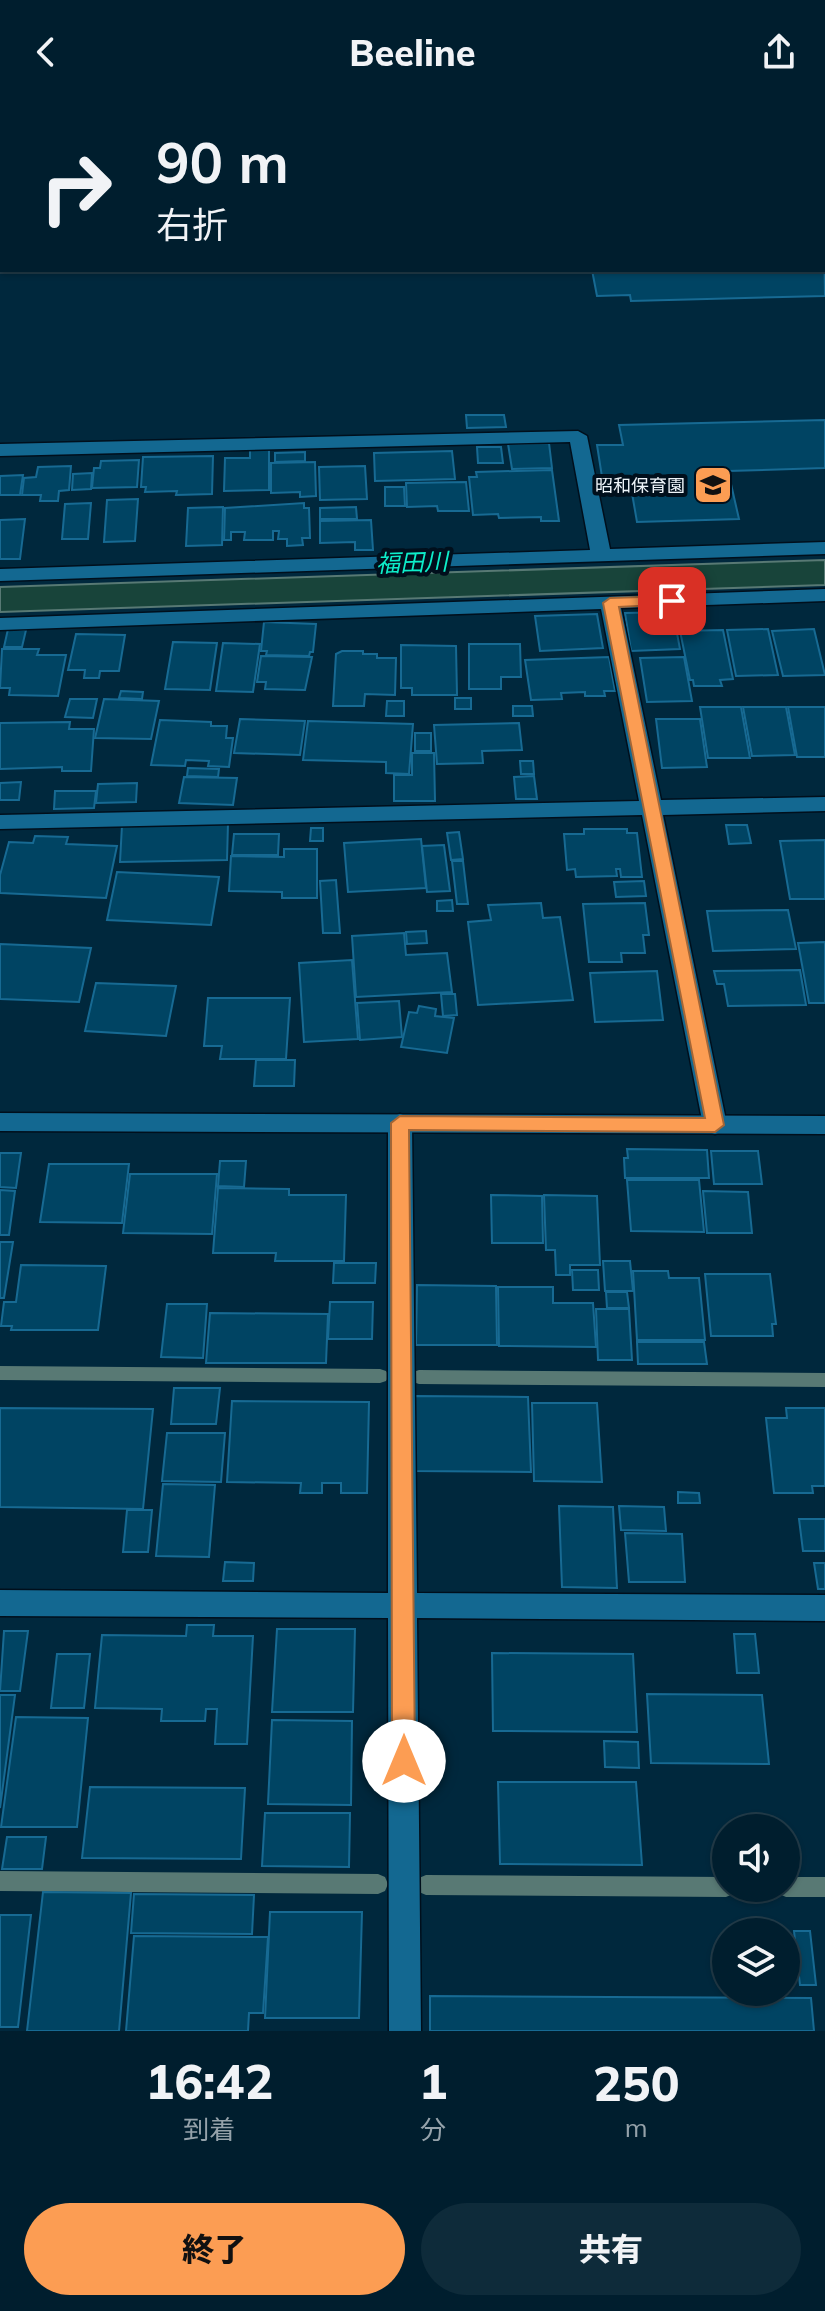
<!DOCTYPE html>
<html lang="ja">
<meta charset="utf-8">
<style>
:root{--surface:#001e2e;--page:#0e2b3a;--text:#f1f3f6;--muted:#95a2aa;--line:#223c4a;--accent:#fc9d53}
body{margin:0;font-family:Mulish,"Noto Sans JP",sans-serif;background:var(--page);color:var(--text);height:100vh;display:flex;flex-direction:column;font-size:30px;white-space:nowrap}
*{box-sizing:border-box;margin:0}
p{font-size:26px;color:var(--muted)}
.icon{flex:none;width:44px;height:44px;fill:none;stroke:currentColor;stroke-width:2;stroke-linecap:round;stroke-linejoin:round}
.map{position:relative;height:1927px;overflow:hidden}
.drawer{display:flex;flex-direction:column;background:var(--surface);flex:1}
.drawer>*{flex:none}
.banner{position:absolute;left:0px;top:0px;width:826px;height:168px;box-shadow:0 2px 6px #0004,0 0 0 2px var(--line);background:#001e2e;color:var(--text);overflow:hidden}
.tools{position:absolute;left:712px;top:1710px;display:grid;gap:16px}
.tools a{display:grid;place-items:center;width:88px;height:88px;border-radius:50%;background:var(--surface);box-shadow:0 2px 6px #0004,0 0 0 2px var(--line);font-size:40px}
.pin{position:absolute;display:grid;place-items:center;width:68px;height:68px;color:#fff;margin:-34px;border-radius:16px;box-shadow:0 4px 12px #0006}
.me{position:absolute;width:88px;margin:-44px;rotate:0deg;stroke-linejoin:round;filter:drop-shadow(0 0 6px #0008)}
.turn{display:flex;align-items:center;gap:28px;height:168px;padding:0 24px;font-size:36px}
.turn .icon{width:104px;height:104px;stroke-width:2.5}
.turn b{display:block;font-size:56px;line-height:68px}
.eta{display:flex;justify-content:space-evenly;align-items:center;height:136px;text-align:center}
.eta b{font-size:48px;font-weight:800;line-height:56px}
.cta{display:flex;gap:16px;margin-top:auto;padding:16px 24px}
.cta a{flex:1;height:92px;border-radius:48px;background:var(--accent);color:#111;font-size:32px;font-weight:800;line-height:92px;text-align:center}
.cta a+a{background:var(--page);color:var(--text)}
header{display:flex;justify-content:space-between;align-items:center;height:104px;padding:0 24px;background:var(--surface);font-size:36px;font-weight:800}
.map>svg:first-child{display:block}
</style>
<header><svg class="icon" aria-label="back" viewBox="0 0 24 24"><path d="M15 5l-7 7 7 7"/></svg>Beeline<svg class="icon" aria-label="share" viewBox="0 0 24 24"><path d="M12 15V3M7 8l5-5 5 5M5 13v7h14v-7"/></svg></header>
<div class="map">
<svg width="825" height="1927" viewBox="0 0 825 1927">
<rect width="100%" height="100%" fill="#00283d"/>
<polygon fill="#18443a" stroke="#587974" stroke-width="2" points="825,456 825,481 0,508 0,483"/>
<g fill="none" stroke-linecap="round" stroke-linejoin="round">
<g fill="#587974" fill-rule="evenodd">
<polygon points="0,1262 380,1265 386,1267 389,1272 386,1277 380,1279 0,1276"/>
<polygon points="419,1266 825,1269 825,1283 419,1280 413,1278 410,1273 413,1268"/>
<polygon points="0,1767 378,1770 385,1773 388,1780 385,1787 378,1790 0,1787"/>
<polygon points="426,1771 726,1773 726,1784 736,1784 733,1790 726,1793 426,1791 419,1788 416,1781 419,1774"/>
<polygon points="786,1773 825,1773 825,1793 786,1793 779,1790 776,1784 786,1784"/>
</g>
</g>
<g fill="#004463" stroke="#176a93" stroke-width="2">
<rect x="529" y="0" width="252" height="2"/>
<polygon points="824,128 825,192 631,197 630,191 597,192 592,166 824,166"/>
<polygon points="466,311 504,311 506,323 467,324"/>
<polygon points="825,316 825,364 728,367 739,415 637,418 629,372 602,373 597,341 623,341 619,321"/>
<polygon points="549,339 552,364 512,365 508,340"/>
<polygon points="477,343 501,343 503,359 478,359"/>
<polygon points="250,346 269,346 269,386 224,387 225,354 250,354"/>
<polygon points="452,347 455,375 375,377 374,349"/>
<polygon points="305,348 305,357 275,358 275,349"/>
<polygon points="213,352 212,390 176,391 177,387 145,388 146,383 141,383 143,353"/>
<polygon points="139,356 137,383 92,384 94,364 100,364 101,357"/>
<polygon points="315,358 316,392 300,393 300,388 271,389 271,359"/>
<polygon points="71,362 69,386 59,387 58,397 40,397 41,391 22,391 24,374 36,373 38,363"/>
<polygon points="365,362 367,395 320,396 319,363"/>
<polygon points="552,366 559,417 541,417 541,413 499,414 498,410 473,411 469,373 477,373 476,368"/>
<polygon points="92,369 91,385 72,386 73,370"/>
<polygon points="23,371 20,391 0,391 0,372"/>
<polygon points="466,378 469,407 438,407 437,402 407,403 406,379"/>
<polygon points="385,383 404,383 405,402 385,402"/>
<polygon points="138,395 135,437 104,438 107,396"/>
<polygon points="91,399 88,435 62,435 65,400"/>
<polygon points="304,399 304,404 309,404 310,434 302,434 303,441 287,442 287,435 278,435 279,427 273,427 273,436 244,436 245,428 231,428 231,436 224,436 225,404"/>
<polygon points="223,403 222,441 186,442 188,404"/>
<polygon points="356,403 357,415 320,415 320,404"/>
<polygon points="25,415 20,455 0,455 0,416"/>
<polygon points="371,416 373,446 355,446 355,438 320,439 320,417"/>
<polygon points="673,508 680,545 631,547 625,509"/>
<polygon points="597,510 603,544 540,547 535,512"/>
<polygon points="264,518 316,520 313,548 310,548 309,552 266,551 267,547 261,547"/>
<polygon points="8,525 26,526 22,543 4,543"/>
<polygon points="768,525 778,571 736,572 727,526"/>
<polygon points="814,525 825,571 783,572 772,527"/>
<polygon points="723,526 733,575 720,576 722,582 694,582 693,576 690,576 680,527"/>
<polygon points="76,530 125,531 119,567 100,567 99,574 84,574 85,566 68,566"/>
<polygon points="173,538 217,539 210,586 165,585"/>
<polygon points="223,539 260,540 253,588 216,587"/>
<polygon points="469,540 520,540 521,573 501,573 501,585 469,585"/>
<polygon points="401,541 456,542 457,591 412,591 412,584 401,584"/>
<polygon points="2,545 39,545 37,551 66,551 58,592 9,591 10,584 0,584"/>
<polygon points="342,547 363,547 363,550 377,550 377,554 396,554 395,591 365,590 364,602 333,602 336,550"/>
<polygon points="261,552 312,553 305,586 265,585 266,578 257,578"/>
<polygon points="609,553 615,587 604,587 605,592 585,592 585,588 561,589 562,595 531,596 525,556"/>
<polygon points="684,553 692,597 647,598 640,554"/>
<polygon points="121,587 143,588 142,595 119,594"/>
<rect x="455" y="594" width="16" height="11"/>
<polygon points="70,595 97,595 93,614 65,613"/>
<polygon points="104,595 159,597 151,635 95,634"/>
<polygon points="387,597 404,597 404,612 386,612"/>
<polygon points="513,602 532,602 533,612 513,612"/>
<polygon points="700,603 741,603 750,654 708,654"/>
<polygon points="743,603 786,603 795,651 752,652"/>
<polygon points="788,603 825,603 825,653 797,653"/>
<polygon points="240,615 305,617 300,651 234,649"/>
<polygon points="656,615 700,615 707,663 662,664"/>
<polygon points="160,616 211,618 211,622 227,622 226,634 233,634 229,663 208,662 209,657 186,656 185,662 151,661"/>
<polygon points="308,617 413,620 409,670 386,669 386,658 303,656"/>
<polygon points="70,618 69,625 94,625 91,667 62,667 62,663 0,665 0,619"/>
<polygon points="519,619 522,646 482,647 483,659 437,660 434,621"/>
<rect x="415" y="629" width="16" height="18"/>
<polygon points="412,649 434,649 435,697 394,697 394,671 412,671"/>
<polygon points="520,657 533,657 534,670 521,670"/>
<polygon points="188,664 219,665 218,673 187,672"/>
<polygon points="534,672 537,695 516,695 514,673"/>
<polygon points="184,673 237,674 233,701 179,699"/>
<polygon points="21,678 19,696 0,696 0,679"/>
<polygon points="137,679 136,698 96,699 98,680"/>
<polygon points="55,687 96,687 94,704 54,705"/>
<polygon points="228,719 227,756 120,758 122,721"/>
<polygon points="726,721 747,721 751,739 729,740"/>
<polygon points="311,724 323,724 323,737 310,737"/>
<polygon points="584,725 627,725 627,729 637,729 642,773 621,773 620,765 616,765 617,772 576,773 575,765 567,766 564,730 584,730"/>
<polygon points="459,728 463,755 451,756 447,729"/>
<polygon points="234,730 279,730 278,751 232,751"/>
<polygon points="35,732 68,733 66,740 117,742 106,794 0,789 0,771 9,738 33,739"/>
<polygon points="421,735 426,784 348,788 344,739"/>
<polygon points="825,736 825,795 790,795 780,737"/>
<polygon points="444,741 450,787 427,788 422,742"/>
<polygon points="284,745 317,745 317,794 282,794 282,788 229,787 231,752 284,753"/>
<polygon points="452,757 463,757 468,800 457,800"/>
<polygon points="117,768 219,773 211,821 107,816"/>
<polygon points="336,776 340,829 323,829 320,777"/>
<polygon points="644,777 646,792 616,793 614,778"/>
<polygon points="452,796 453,807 437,807 437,797"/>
<polygon points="541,799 543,814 560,813 573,896 478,901 468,818 491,816 488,801"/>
<polygon points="645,799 649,831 643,831 645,849 621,849 622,858 589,858 583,800"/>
<polygon points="788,806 796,845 713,847 707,807"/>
<polygon points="426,827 427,839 407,840 406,828"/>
<polygon points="404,829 406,851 447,849 452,888 356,893 352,832"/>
<polygon points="825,838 825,899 809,899 798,839"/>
<polygon points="0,840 91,844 79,898 0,895"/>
<polygon points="352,856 358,935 304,938 299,859"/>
<polygon points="800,866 806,901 728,902 724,880 717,880 714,867"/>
<polygon points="657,867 663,916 595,918 590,869"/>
<polygon points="96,879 176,882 166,932 85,927"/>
<polygon points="441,890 455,890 457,911 443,912"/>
<polygon points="208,894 290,894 286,955 220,955 222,942 204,942"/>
<polygon points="399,897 402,933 360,936 357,899"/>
<polygon points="419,902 436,905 435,912 454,914 447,949 401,943 409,908 417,909"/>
<polygon points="256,956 295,956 294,982 254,982"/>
<polygon points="627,1045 707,1046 709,1074 625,1074 624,1054 628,1054"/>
<polygon points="711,1047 758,1047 762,1080 714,1080"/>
<polygon points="0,1049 21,1049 16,1084 0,1083"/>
<polygon points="220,1057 246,1057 244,1083 218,1082"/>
<polygon points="49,1060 129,1060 122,1119 40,1118"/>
<polygon points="130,1070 217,1070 212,1130 123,1129"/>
<polygon points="627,1076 699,1076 704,1128 631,1127"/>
<polygon points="218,1084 289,1085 289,1091 346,1091 344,1157 275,1157 276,1149 213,1149"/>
<polygon points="0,1086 15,1087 9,1131 0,1131"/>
<polygon points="703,1087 748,1088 752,1129 707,1129"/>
<polygon points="491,1091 542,1092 543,1139 492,1139"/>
<polygon points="544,1091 597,1092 600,1161 570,1161 570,1171 556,1171 555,1146 546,1146"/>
<polygon points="0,1138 13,1138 4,1194 0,1194"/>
<polygon points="603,1157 630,1157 633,1187 605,1187"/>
<polygon points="334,1159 376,1159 375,1179 333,1179"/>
<polygon points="21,1161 106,1162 98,1226 11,1226 12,1222 1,1222 4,1198 16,1198"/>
<polygon points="572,1166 598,1166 599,1186 573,1186"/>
<polygon points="633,1167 668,1167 669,1174 699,1174 705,1236 637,1236"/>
<polygon points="705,1170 770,1170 776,1220 772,1220 773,1232 711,1232"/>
<polygon points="417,1181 496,1182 497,1241 416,1241"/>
<polygon points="498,1183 553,1183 553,1199 593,1199 596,1243 499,1242"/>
<polygon points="606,1188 627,1188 629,1204 607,1204"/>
<polygon points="330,1198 373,1198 372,1235 328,1235"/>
<polygon points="167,1200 207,1200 203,1254 161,1253"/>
<polygon points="596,1205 629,1205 632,1256 598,1256"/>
<polygon points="210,1209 328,1210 326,1259 206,1259"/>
<polygon points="637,1238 704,1238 707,1260 638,1260"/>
<polygon points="174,1284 220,1284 216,1320 171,1320"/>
<polygon points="414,1292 528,1293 531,1368 414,1367"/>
<polygon points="232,1297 369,1298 367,1389 341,1389 341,1379 322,1379 322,1389 300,1389 301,1379 227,1378"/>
<polygon points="532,1299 597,1299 602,1378 534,1377"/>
<polygon points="0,1304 153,1305 143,1405 0,1403"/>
<polygon points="786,1304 825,1304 825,1382 812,1382 813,1389 774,1389 766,1314 787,1314"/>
<polygon points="167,1329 225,1329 221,1378 162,1377"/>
<polygon points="163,1380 215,1381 209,1453 156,1452"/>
<polygon points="678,1388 699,1389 700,1399 678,1399"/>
<polygon points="559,1402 613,1403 617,1484 562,1483"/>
<polygon points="619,1402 664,1403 666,1427 621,1426"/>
<polygon points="127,1406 152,1406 148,1448 123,1448"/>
<polygon points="799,1415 825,1415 825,1447 803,1447"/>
<polygon points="625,1429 682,1430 685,1478 629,1478"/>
<polygon points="225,1458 254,1459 253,1477 223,1477"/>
<polygon points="814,1459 825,1459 825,1485 818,1485"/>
<polygon points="187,1521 214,1521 213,1532 253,1532 247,1640 215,1640 217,1605 206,1605 205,1617 161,1617 162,1605 95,1604 102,1531 186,1532"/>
<polygon points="277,1525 355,1525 353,1608 272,1608"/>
<polygon points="4,1527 28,1527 20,1587 0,1587"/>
<polygon points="734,1530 755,1530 759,1569 737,1569"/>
<polygon points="492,1549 633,1550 637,1628 493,1627"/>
<polygon points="57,1550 90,1550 84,1604 51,1604"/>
<polygon points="647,1590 762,1591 769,1660 651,1659"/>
<polygon points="0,1591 15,1591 0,1704"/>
<polygon points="16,1613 88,1614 77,1723 1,1723"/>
<polygon points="272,1616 352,1617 351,1701 268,1700"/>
<polygon points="604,1637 638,1638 639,1664 605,1663"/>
<polygon points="498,1678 636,1678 642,1761 500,1760"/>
<polygon points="90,1683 245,1684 241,1755 82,1754"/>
<polygon points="265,1709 350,1709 349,1763 262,1762"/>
<polygon points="7,1733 46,1733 42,1765 2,1765"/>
<polygon points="43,1788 131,1789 119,1927 27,1927"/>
<polygon points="134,1790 254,1791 252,1830 131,1829"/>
<polygon points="270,1808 362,1808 359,1914 265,1914"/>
<polygon points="0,1811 31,1811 18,1923 0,1923"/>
<polygon points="794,1827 810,1827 816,1881 800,1881"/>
<polygon points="134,1832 268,1833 263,1909 249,1909 248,1927 126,1927"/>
<polygon points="430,1892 811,1894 814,1927 430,1927"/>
</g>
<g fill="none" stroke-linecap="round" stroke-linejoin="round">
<defs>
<rect id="service" x="824" y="61" width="1" height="10"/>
<g id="minor">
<polygon points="578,327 587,332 610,445 825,438 825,450 0,477 0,465 590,446 570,338 0,352 0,340"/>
<polygon points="825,485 825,497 621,504 661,696 825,693 825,707 663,711 727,1021 724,1027 715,1030 706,1027 703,1021 642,711 0,725 0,711 639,697 601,505 0,526 0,514"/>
<polygon points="400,1010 409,1013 412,1019 417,1489 825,1491 825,1517 417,1514 421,1927 389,1927 388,1514 0,1512 0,1486 388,1489 388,1019 391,1013"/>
</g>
<polygon id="tertiary" points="0,1009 825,1012 825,1030 0,1027"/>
</defs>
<use href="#service" stroke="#000f1c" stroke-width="3"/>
<use href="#minor" stroke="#000f1c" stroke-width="3"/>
<use href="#tertiary" stroke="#000f1c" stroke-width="3"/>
<use href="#service" fill="#136891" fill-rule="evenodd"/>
<use href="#minor" fill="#136891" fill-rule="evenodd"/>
<use href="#tertiary" fill="#136891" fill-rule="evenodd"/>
</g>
<polygon fill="#fc9d53" stroke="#a46636" stroke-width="2" points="672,492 677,493 677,500 619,503 724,1021 715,1028 409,1026 415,1657 412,1664 404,1667 395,1664 392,1657 391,1019 400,1012 705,1014 603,499 610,494"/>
<defs>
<symbol id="school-square" viewBox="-11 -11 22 22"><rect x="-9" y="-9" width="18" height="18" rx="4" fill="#fc9d53" stroke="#000f1c"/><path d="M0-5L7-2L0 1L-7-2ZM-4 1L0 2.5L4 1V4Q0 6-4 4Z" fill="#111"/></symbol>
</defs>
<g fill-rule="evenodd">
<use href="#school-square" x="691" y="359" width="44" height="44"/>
</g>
<g text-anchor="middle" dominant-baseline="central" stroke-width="8" stroke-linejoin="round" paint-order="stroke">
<g font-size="18" fill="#eef5fa" stroke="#000f1c" text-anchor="end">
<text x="685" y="381">昭和保育園</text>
</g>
<g font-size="24" font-style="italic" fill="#0deeca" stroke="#000f1c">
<text transform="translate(412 458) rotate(-2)">福田川</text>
</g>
</g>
</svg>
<div class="tools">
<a><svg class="icon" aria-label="sound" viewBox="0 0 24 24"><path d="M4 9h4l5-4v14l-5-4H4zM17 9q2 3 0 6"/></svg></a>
<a><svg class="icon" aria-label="layers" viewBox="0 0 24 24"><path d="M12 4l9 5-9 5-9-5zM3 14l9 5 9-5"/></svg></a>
</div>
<div class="pin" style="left:672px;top:497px;background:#d93025"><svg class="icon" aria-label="arrive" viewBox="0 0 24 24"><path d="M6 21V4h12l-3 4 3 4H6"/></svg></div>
<svg class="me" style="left:404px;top:1657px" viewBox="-20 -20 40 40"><circle r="19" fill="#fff"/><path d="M0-13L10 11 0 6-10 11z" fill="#fc9d53"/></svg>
<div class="banner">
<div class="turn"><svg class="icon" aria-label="right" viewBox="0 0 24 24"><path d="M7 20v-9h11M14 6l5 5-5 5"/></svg><div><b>90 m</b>右折</div></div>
</div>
</div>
<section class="drawer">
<div class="eta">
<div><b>16:42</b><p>到着</p></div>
<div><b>1</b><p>分</p></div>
<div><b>250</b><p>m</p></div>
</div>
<div class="cta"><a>終了</a><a>共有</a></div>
</section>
